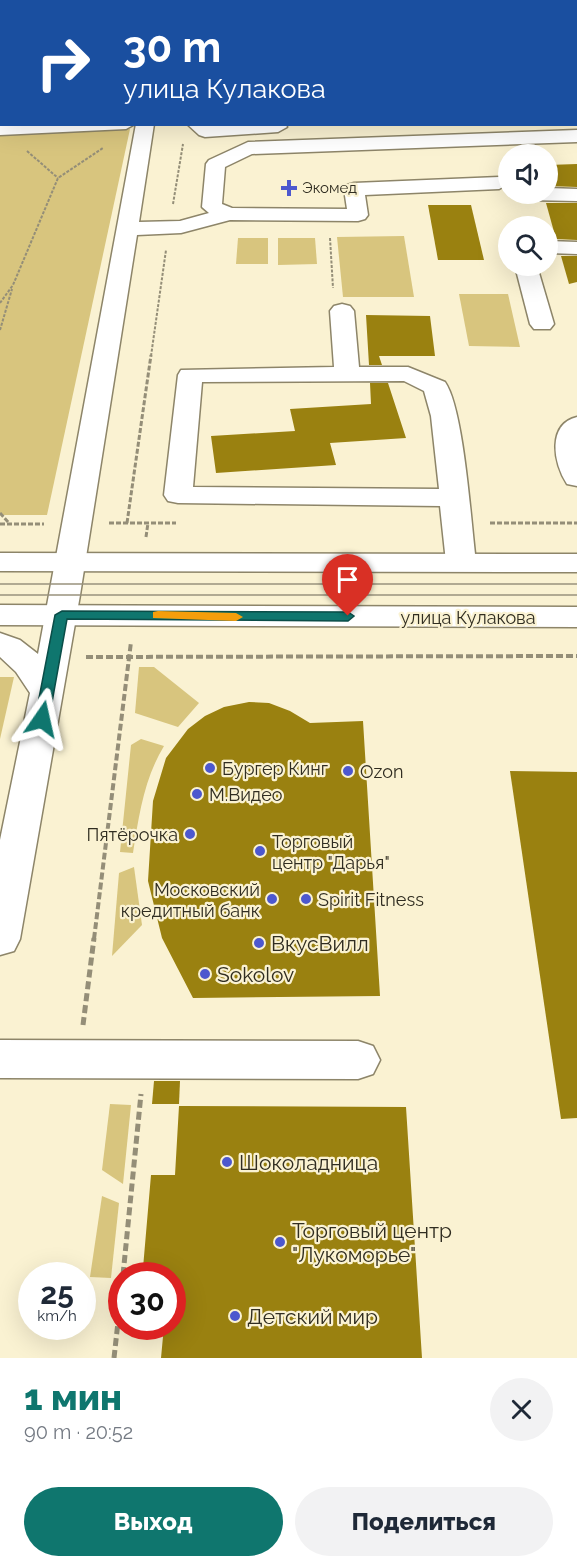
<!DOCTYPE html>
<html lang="ru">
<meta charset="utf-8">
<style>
:root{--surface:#fff;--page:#f2f2f3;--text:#1f2937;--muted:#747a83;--accent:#0f766e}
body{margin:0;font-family:Raleway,sans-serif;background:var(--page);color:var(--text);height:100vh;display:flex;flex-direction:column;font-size:22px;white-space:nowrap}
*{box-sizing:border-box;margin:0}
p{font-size:20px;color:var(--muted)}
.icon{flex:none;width:33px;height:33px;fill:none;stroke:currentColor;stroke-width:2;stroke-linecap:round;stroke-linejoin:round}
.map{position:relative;height:1358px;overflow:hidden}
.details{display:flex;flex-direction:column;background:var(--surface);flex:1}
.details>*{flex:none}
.banner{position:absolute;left:0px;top:0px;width:578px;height:126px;box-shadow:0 6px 24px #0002;background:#1a4fa0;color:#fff;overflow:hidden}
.tools{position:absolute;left:498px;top:144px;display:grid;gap:12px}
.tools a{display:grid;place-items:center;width:60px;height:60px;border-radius:50%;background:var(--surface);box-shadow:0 6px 24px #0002;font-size:30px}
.speed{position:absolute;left:18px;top:1262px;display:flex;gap:12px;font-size:30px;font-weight:700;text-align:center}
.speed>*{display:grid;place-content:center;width:78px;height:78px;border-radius:50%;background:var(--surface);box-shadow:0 6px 24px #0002;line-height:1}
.speed small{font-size:15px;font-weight:400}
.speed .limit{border:9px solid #d22;background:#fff;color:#111}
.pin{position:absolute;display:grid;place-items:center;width:51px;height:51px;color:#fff;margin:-62px -26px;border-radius:50% 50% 50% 0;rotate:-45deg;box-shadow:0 0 6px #0007}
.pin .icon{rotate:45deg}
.me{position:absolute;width:66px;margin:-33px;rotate:11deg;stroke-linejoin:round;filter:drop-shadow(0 0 4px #0008)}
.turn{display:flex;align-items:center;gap:21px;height:126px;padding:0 24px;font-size:27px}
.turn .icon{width:78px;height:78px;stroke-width:2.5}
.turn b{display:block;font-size:42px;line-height:51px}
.round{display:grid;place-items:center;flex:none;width:63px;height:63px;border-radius:32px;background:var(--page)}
.headline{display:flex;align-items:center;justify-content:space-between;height:102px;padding:0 24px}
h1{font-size:36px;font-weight:800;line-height:45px;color:var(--accent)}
.button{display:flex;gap:12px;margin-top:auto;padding:12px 24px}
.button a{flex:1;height:69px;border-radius:36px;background:var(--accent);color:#fff;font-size:24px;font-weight:800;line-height:69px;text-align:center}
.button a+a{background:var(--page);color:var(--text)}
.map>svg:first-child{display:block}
</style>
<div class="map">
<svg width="577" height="1358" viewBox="0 0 577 1358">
<rect width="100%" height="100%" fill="#faf2d2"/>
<g fill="#d8c57e">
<polygon points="68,0 322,0 27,1"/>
<polygon points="130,129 47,515 0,515 0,135"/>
<polygon points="404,236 414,297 343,297 337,237"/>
<polygon points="238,238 268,238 268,264 236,264"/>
<polygon points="278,238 315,238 317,264 278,265"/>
<polygon points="459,294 508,294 520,347 469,346"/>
<polygon points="139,667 154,667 199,703 178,727 135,713"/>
<polygon points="0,677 14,677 0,739"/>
<path d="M141,739l23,7c-20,33 -25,69 -31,107l-13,-1 11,-107z"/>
<polygon points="134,867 142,925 112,956 119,873"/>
<polygon points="110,1104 131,1105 123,1184 102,1170"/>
<polygon points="102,1196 119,1203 111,1278 90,1277"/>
</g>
<g fill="#9a8110">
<polygon points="577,164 577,187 548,186 548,165"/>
<polygon points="546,203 577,203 577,240 556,239"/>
<polygon points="428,205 471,205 484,260 438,260"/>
<polygon points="561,256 577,256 577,282 569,284"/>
<polygon points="366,315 430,316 435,356 379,356 382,365 369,365"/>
<polygon points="370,383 388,383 406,438 330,443 336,465 216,473 211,436 295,431 290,409 371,404"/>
<polygon points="249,702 269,703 290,711 310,723 363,721 380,996 193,998 162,938 148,881 153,801 166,758 188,729 205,716 224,707"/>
<polygon points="510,771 577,772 577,1118 561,1119"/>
<polygon points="154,1081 180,1081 179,1104 152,1104"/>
<polygon points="179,1106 406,1107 422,1358 161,1358 164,1326 172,1326 172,1275 167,1275 168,1268 143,1268 151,1175 175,1175"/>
</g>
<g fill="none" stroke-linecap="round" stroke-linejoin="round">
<defs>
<g id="minor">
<rect x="0" y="20" width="2" height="10"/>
<rect x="0" y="60" width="2" height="10"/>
<rect x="0" y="89" width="2" height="10"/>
<rect x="576" y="100" width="1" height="10"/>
<polygon points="135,124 126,129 0,135 0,125"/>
<polygon points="136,124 154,124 139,222 180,221 209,213 202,207 206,164 209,160 248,142 577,130 577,142 252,154 225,167 222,204 232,208 347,209 344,189 347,185 354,183 499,177 506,179 508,184 499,189 365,195 368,215 365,219 358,221 230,220 181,233 137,235 80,595 20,939 14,951 0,955 0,840 30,693 16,672 0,657 0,633 20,640 38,654"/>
<polygon points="187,124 285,124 287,127 278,132 205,137 199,135"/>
<polygon points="548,188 577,189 577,201 527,200 520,198 517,194 548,194"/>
<polygon points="548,241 577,242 577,254 548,253"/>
<polygon points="515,266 537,266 554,324 550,329 534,329 530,324"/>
<path d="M342,304l8,2 4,5 5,56h49l37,15c19,27 26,142 31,180l-4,7 -11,2 -11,-2 -4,-7 -6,-56 -262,-3 -10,-2 -4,-6 14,-120 3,-5 153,-3 -4,-56 4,-5zM404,381l20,10 7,25 8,73 -246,-2 9,-105z"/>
<path d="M577,417v69l-10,-2c-14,-21 -20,-60 10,-67z"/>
<polygon points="0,1040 358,1041 373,1046 380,1060 373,1074 358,1079 0,1078"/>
</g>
<g id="major">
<polygon points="453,0 474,0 475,2 454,2"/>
<polygon points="576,29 577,30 577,40 576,39"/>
<polygon points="0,553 577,554 577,572 0,571"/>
<polygon points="0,605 577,607 577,627 0,625"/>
</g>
</defs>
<use href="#minor" stroke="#8d8569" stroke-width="3"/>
<use href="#major" stroke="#8d8569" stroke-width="3"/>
<g stroke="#948e78" stroke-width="2" stroke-dasharray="3 1.5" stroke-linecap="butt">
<polyline points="27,151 58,178"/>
<polyline points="173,204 183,144"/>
<polyline points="330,238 333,288"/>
<polyline points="0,303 13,285 58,178 103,148"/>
<polyline points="0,330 12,289"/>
<polyline points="151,356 166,250"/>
</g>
<g stroke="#948e78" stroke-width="3" stroke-dasharray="5 2" stroke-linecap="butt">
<polyline points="0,513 9,523"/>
<polyline points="109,523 176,523"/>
<polyline points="127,523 151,355"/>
<polyline points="490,523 577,523"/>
<polyline points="0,524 44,524"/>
<polyline points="146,537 148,523"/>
</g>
<g stroke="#948e78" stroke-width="4" stroke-dasharray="7 3" stroke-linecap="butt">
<polyline points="86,657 577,656"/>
<polyline points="94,939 131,642"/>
</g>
<g stroke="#948e78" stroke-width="5" stroke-dasharray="8 4" stroke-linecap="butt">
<polyline points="83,1025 94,938"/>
<polyline points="123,1275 141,1094"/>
<polyline points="114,1358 122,1286"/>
</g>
<use href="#minor" fill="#fff" fill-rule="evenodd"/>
<use href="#major" fill="#fff" fill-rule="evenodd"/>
<g stroke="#98927c" stroke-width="1.5">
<polyline points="0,584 577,584"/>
<polyline points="0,595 577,595"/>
</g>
</g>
<polygon fill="#0f766e" stroke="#0a4d48" stroke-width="1.5" points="62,611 348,612 354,616 348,621 67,619 49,719 42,724 35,719 55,615"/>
<polygon fill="#f59e0b" points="158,611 236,613 243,617 236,621 153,618 153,612"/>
<g fill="#4d58ce" stroke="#faf2d2" stroke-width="2">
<path d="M286 179h6v6h6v6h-6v6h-6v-6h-6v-6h6z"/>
<circle cx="210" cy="768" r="6"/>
<circle cx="348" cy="771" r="6"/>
<circle cx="197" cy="794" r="6"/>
<circle cx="190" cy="834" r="6"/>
<circle cx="260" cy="851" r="6"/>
<circle cx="272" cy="899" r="6"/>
<circle cx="306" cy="899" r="6"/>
<circle cx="259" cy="943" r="6"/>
<circle cx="205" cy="974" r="6"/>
<circle cx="227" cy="1162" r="6"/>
<circle cx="280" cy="1242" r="6"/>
<circle cx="235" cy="1316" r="6"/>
</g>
<g text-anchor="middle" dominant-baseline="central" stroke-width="4.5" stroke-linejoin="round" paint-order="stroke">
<g font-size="15" fill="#302d21" stroke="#faf2d2" text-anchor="start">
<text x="302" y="188">Экомед</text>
</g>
<g font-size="18" fill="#302d21" stroke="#faf2d2">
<text x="468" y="617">улица Кулакова</text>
</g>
<g font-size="18" fill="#302d21" stroke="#faf2d2" text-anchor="start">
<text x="222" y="768">Бургер Кинг</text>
<text x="360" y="771">Ozon</text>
<text x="209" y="794">М.Видео</text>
<text x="178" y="834" text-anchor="end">Пятёрочка</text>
<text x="272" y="841">Торговый<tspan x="272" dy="21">центр "Дарья"</tspan></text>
<text x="260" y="889" text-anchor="end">Московский<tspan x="260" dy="21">кредитный банк</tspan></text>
<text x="318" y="899">Spirit Fitness</text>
</g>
<g font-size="21" fill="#302d21" stroke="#faf2d2" text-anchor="start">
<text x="271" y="943">ВкусВилл</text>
<text x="217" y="974">Sokolov</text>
<text x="239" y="1162">Шоколадница</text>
<text x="292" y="1230">Торговый центр<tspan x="292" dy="24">"Лукоморье"</tspan></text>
<text x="247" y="1316">Детский мир</text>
</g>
</g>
</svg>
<div class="tools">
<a><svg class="icon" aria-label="sound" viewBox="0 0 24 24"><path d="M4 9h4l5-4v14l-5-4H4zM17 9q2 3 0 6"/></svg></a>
<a><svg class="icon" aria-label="search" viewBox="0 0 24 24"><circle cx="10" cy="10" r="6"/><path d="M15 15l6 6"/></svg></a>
</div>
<div class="speed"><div>25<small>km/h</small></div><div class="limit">30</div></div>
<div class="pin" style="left:348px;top:616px;background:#d93025"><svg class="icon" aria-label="arrive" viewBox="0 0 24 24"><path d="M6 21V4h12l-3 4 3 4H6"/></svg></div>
<svg class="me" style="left:42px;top:719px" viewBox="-20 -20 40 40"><path d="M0-17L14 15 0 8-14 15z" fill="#0f766e" stroke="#fff" stroke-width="4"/></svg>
<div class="banner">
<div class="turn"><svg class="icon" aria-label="right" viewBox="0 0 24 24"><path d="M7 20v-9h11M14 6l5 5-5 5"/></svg><div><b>30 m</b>улица Кулакова</div></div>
</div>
</div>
<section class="details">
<div class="headline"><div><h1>1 мин</h1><p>90 m · 20:52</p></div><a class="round"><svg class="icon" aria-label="close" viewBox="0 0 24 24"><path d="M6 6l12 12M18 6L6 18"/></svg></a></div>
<div class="button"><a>Выход</a><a>Поделиться</a></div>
</section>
